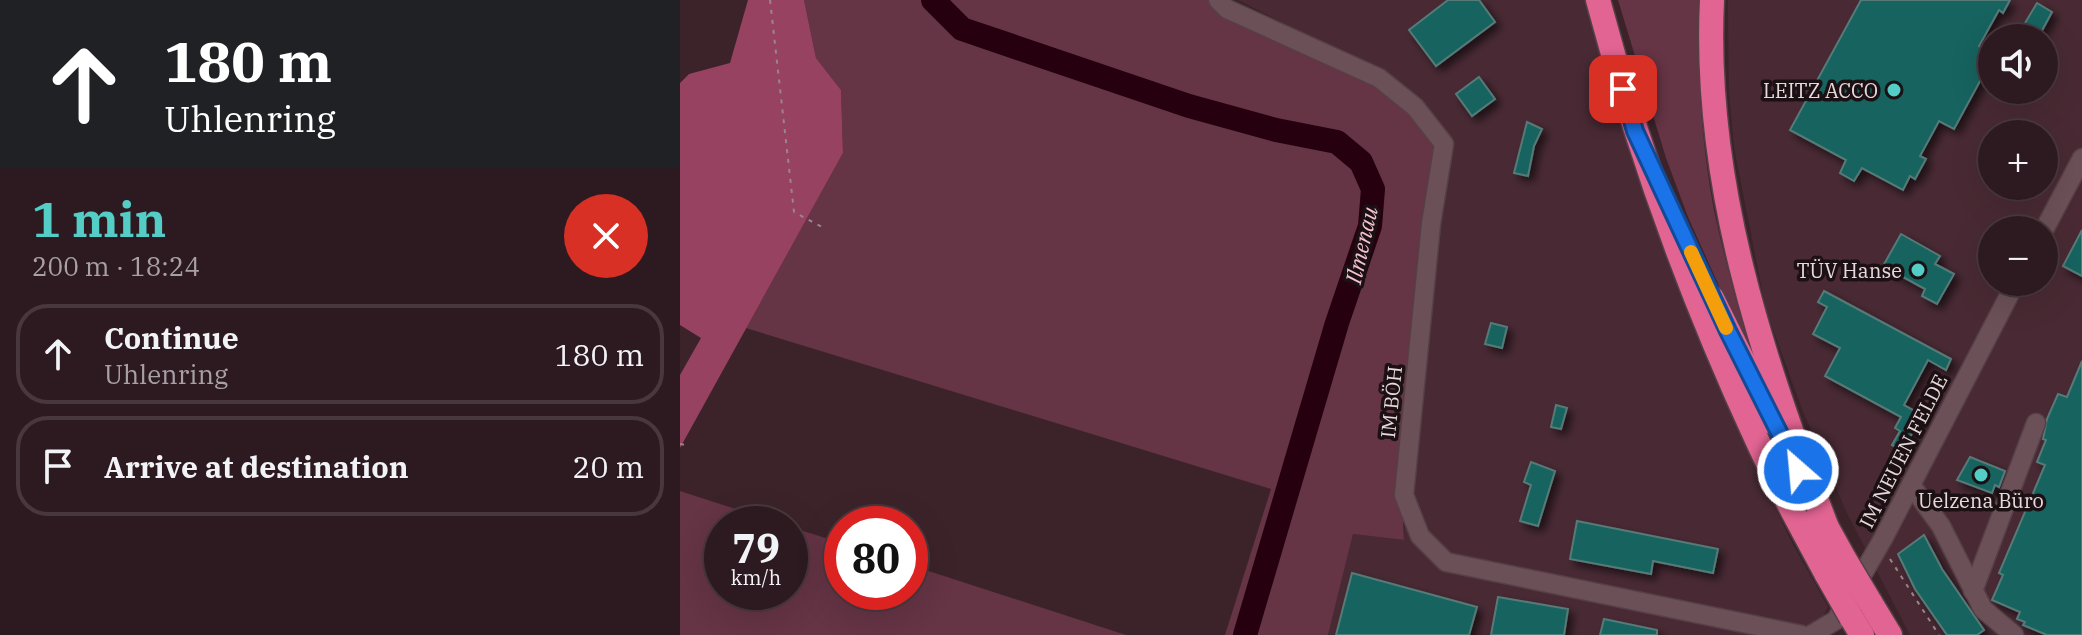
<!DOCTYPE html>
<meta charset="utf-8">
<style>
:root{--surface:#2d1a20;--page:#352329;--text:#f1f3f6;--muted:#a7a1a5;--line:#48383e;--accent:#54cdc6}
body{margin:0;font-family:"IBM Plex Serif",serif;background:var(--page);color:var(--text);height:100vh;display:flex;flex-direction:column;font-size:30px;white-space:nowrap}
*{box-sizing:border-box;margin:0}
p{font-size:26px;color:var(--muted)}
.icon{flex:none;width:44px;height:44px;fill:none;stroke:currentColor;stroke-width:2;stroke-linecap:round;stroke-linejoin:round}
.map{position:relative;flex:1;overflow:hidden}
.drawer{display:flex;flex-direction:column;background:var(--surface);width:680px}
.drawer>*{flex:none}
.hud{background:#202124;color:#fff;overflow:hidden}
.tools{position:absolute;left:1298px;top:24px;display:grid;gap:16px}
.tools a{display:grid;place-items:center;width:80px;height:80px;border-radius:50%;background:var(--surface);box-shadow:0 8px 32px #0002,0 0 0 2px var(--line);font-size:40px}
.speed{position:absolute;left:24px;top:506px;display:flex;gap:16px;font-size:40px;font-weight:700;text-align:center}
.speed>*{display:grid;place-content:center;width:104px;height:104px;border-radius:50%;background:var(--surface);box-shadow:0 8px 32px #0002,0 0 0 2px var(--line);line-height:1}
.speed small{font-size:20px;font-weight:400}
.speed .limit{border:12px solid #d22;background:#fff;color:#111}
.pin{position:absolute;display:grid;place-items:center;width:68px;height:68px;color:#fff;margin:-34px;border-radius:16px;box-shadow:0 4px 12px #0006}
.me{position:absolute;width:88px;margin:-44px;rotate:333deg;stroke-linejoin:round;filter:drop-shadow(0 0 6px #0008)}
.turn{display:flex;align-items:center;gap:28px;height:168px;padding:0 32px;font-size:36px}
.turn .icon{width:104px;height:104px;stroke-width:2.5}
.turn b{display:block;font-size:56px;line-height:68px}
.round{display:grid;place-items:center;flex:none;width:84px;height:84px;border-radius:42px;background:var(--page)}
.headline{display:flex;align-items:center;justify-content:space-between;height:136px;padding:0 32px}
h1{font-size:48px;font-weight:700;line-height:60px;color:var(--accent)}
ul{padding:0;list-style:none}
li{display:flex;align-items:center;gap:24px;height:100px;margin:0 16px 12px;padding:0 16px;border:4px solid var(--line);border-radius:32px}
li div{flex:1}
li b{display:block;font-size:30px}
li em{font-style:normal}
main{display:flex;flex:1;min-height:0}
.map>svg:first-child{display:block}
</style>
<main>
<section class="drawer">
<div class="hud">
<div class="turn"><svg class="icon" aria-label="ahead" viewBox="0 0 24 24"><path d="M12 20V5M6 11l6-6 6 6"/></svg><div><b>180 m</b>Uhlenring</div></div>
</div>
<div class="headline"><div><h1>1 min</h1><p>200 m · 18:24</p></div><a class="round" style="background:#d93025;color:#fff"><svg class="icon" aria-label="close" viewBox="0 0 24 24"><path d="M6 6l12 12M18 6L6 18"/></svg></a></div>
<ul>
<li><svg class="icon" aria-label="ahead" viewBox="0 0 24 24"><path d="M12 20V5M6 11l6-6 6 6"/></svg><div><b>Continue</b><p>Uhlenring</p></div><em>180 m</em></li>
<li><svg class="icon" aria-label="arrive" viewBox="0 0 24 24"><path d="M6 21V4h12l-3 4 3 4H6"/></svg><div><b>Arrive at destination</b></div><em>20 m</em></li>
</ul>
</section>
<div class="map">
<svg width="1402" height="635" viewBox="0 0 1402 635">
<defs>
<filter id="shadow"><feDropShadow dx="5" dy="5" stdDeviation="4" flood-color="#0009"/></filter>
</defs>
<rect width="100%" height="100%" fill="#3c232a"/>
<g fill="#492a34" fill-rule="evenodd">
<polygon points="558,0 908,0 946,135 995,278 1029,364 1067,448 1111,541 1148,607 1132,635 648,635 673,534 724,540 726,500 700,72"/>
<path d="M1048,0h354v635h-172l-63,-122 -45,-104 -36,-99 -32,-163 -5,-56zM1312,38h52v52h-52zM1312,134h52v52h-52zM1312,230h52v52h-52z"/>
</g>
<g fill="#653445">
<polygon points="124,0 533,0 693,82 728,111 757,145 721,478 724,540 673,534 648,635 545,635 591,489 66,328 163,153 161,90 136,58"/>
<path d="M938,0h81c-2,70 2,141 15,210 11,52 26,104 41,156l-67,-149 -22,-59z"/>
<polygon points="0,491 102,524 42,524 42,592 110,592 110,527 162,543 162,592 230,592 230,565 446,635 0,635"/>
</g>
<polygon fill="#984261" points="68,0 124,0 136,58 161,90 163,153 0,448 0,375 21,338 0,325 0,83 9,74 50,63"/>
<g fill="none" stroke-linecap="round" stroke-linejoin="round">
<polyline stroke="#26000f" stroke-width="24" points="253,0 282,29 509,106 596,130 657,142 681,162 693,189 690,226 657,323 565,635"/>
</g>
<g fill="#14635f" stroke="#577a77" stroke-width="2" filter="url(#shadow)">
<polygon points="768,0 799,0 815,22 756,66 729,30"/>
<polygon points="1181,0 1330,0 1323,13 1319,10 1299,46 1312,53 1312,59 1274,129 1259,121 1240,156 1246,159 1235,179 1230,176 1223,190 1182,168 1174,181 1160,173 1166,160 1110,130"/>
<polygon points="1357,3 1372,12 1358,38 1336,38"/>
<polygon points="799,77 815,99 792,116 776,94"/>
<polygon points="847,122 862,129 854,146 848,176 834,173"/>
<polygon points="1402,230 1402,276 1383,266"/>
<polygon points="1221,234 1260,256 1255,264 1274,274 1257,304 1242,296 1245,289 1203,266"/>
<polygon points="1144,291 1271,359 1266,370 1248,360 1224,405 1242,415 1223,450 1212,445 1220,431 1215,428 1221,417 1145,376 1160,348 1133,334 1147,307 1138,302"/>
<polygon points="811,323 827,327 822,348 805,344"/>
<polygon points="1402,361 1402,635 1367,635 1343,625 1345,622 1337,619 1340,612 1312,600 1323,575 1319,573 1365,465 1357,462 1366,440 1363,439 1367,419 1378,394 1387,397"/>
<polygon points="876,405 887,408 881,429 871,427"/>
<polygon points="1290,457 1325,471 1319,487 1315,485 1312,493 1277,480"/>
<polygon points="851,462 875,471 858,526 840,521 851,485 844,482"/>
<polygon points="897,521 1038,549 1033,573 973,561 971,574 890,559"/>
<polygon points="1244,535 1262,569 1304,630 1297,635 1267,635 1235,589 1218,554"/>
<polygon points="672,573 797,607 789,635 656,635"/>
<polygon points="818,597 888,609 884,635 811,635"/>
<polygon points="924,619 977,630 977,635 920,635"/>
</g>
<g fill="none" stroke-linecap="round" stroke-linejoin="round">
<defs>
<g id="minor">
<polyline points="538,0 547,9 699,78 735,107 764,144 751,224 724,495 740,536 766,562 1122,635"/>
<polyline points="1364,230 1402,158"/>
<polyline points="1231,485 1261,526 1303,609 1334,635"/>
<polyline points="1293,591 1356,423"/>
<polyline points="1131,635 1156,620 1204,537 1336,282"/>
</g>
<g id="highway">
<path d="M918,0c40,151 93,298 159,440 21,46 46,90 70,135"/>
<path d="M1032,0c-9,182 50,358 114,525"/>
<polyline points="1032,298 1094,423"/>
<polyline points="1139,513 1165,560"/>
<polyline points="1190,602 1210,635"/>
<polyline points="1171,617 1182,635"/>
</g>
</defs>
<use href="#minor" stroke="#564047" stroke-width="21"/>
<use href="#highway" stroke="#564047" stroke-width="27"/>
<g stroke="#9a858a" stroke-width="2" stroke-dasharray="4 6" stroke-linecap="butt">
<polyline points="90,0 114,212 142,227"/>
<polyline points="0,444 6,445"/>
<polyline points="1210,559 1259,635"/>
</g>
<use href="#minor" stroke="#6c5058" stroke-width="18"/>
<use href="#highway" stroke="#e26492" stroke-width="24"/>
<defs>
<g id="highway-bridge">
<polyline points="1165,560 1190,602"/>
<polyline points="1147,575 1171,617"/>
</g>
</defs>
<use href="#highway-bridge" stroke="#564047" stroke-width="27" stroke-linecap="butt"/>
<use href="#highway-bridge" stroke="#e26492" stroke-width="24"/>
</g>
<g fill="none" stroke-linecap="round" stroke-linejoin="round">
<defs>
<polyline id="route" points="943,89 955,131 1048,331 1118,470"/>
</defs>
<use href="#route" stroke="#114b97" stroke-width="20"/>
<use href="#route" stroke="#1a73e8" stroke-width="14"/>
<polyline stroke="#f59e0b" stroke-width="14" points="1011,252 1046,328"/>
</g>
<g fill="#54cdc6" stroke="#1b1013" stroke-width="3">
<circle cx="1214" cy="90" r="8"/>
<circle cx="1238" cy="270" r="8"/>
<circle cx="1301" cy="475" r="8"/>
</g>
<g text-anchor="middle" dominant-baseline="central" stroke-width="7" stroke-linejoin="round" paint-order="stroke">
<g font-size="20" fill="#e9d8dc" stroke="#1b1013" text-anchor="end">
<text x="1198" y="90">LEITZ ACCO</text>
<text x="1222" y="270">TÜV Hanse</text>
<text x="1301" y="500" text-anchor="middle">Uelzena Büro</text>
</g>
<g font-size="20" fill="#e9d8dc" stroke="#1b1013">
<text transform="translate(711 402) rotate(-84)">IM BÖH</text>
<text transform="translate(1223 451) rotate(-63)">IM NEUEN FELDE</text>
</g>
<g font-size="22" font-style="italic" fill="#f5c3d1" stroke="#1b1013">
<text transform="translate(681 245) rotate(-77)">Ilmenau</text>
</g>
</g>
</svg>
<div class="tools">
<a><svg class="icon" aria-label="sound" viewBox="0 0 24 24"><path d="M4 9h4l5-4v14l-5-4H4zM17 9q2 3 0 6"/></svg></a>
<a>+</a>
<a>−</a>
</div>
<div class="speed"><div>79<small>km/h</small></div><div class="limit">80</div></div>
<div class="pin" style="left:943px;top:89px;background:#d93025"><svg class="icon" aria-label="arrive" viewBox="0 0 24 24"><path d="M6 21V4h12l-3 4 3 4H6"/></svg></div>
<svg class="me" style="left:1118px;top:470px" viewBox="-20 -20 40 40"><circle r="17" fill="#1a73e8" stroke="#fff" stroke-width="3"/><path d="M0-11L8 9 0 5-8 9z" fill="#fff"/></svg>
</div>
</main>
